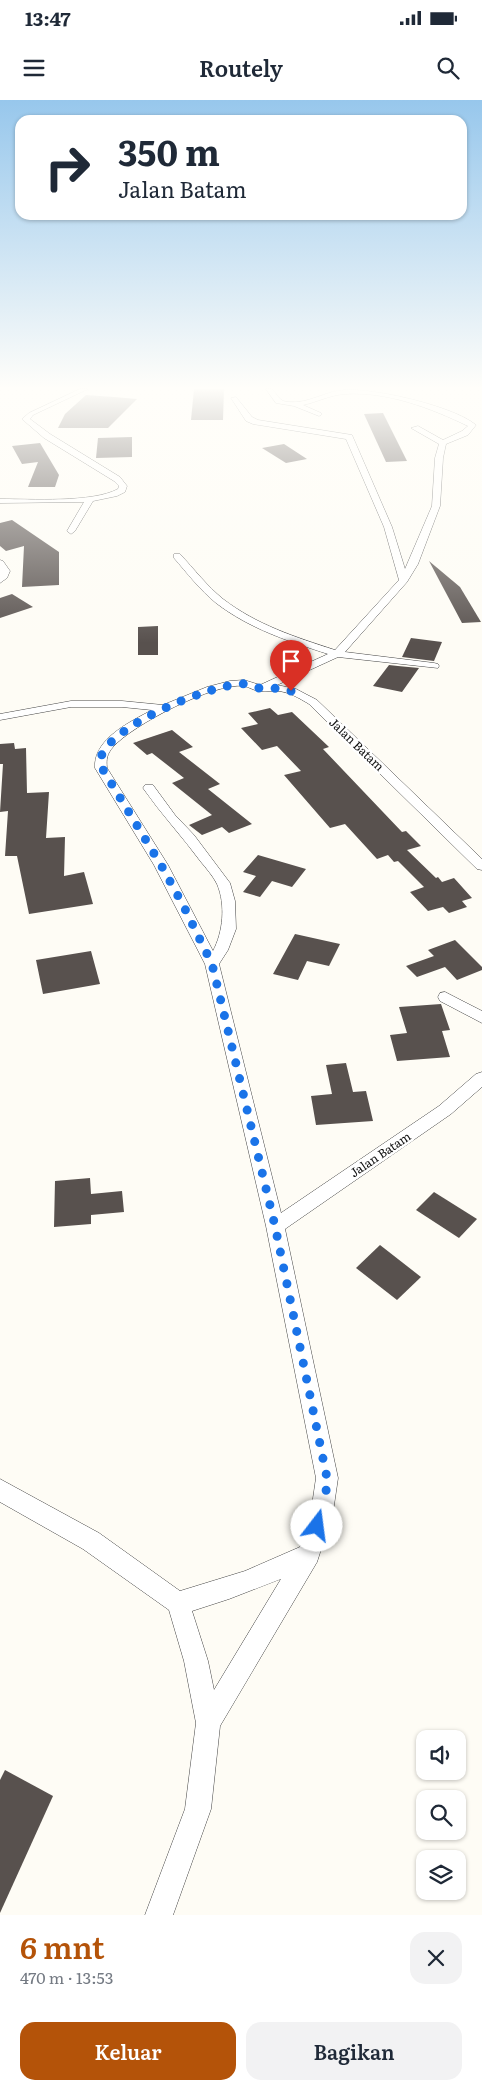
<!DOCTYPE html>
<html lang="id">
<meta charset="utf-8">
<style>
:root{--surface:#fff;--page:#f2f2f3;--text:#1f2937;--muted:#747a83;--accent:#b45309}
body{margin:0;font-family:Literata,serif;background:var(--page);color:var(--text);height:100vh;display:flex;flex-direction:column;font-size:19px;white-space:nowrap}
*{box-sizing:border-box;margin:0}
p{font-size:16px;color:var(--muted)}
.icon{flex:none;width:28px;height:28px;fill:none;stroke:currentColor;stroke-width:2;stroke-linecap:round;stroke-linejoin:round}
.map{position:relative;height:1815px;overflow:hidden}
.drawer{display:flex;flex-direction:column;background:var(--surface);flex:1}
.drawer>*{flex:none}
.guide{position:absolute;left:15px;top:15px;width:452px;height:105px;border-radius:15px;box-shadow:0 1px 4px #0004;background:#fff;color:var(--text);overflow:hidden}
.buttons{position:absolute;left:416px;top:1630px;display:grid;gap:10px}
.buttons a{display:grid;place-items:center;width:50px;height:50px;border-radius:10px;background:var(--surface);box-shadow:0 1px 4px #0004;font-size:25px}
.pin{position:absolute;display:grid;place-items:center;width:42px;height:42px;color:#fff;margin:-51px -21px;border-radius:50% 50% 50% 0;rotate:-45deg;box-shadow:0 0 5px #0007}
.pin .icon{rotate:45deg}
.me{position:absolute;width:55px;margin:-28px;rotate:15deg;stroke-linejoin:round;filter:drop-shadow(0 0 4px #0008)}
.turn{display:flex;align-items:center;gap:18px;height:105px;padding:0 20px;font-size:22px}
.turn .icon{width:65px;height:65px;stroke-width:2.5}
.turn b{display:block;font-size:35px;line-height:42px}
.round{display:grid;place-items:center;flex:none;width:52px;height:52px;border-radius:15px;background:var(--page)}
.head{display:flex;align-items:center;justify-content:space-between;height:85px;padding:0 20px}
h1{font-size:30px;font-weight:600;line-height:38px;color:var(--accent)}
.action{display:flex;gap:10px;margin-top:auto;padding:10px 20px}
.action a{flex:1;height:58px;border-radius:15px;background:var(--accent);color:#fff;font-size:20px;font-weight:600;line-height:58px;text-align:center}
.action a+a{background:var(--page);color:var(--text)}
.status{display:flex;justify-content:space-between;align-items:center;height:35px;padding:0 25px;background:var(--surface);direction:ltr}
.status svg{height:14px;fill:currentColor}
header{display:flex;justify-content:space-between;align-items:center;height:65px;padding:0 20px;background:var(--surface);font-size:22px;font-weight:600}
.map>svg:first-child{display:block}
</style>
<div class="status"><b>13:47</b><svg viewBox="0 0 49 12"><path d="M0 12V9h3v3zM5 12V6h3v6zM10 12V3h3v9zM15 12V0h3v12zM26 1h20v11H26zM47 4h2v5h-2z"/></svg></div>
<header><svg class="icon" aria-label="menu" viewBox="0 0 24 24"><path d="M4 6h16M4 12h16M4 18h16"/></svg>Routely<svg class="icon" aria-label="search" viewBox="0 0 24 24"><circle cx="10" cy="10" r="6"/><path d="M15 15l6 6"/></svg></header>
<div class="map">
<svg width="482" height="1815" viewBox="0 0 482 1815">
<rect width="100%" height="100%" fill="#fefcf5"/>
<g fill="#58514e">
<polygon points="194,289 224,289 223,320 191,320"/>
<polygon points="86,295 114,297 137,299 108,328 58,328 65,314"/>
<polygon points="383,313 407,361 386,362 364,314"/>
<polygon points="132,337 132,357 96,358 98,338"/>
<polygon points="40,343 59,375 55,387 28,387 38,362 22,364 12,346"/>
<polygon points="284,344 307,359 286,363 262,348"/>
<polygon points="12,420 59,452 59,485 22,487 24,446 6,451 0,446 0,423"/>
<polygon points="429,461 460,487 481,522 462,523"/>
<polygon points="12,494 33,507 0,518 0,498"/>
<polygon points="158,526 158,555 138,555 138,527"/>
<polygon points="411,538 442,542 434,561 402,557"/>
<polygon points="389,565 398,566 419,568 402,592 373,586"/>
<polygon points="270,608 278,615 292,612 329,647 323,649 402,732 406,731 421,746 407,750 436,778 438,777 442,782 454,778 472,798 462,801 467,807 449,813 443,807 428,811 410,792 424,787 398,761 394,762 388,755 377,759 345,724 330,728 284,675 301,671 277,646 262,650 241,628 258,624 248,613"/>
<polygon points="172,630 193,647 179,652 220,684 208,689 252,724 229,733 222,727 202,735 189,725 212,715 172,683 184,678 152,653 147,655 133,643"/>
<polygon points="14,643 15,649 26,648 27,693 49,692 46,738 65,737 64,776 84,772 93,804 29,814 17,756 5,756 8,711 0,712 3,664 0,664 0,644"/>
<polygon points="258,755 306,769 292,787 272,781 260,797 243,792 256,776 243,772"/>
<polygon points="295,834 340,844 329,866 307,861 298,880 273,874"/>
<polygon points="455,840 482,867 482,870 457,880 445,867 417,877 406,866 434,856 428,850"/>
<polygon points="91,851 100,884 43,894 36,860"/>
<polygon points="441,904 450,930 442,931 450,957 397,961 390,935 407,933 399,907"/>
<polygon points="346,963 353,992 366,991 373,1021 316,1025 311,996 332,994 326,965"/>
<polygon points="90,1078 91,1094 122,1091 124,1112 91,1115 91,1124 54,1127 55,1081"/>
<polygon points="434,1092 477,1119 459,1138 416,1110"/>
<polygon points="380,1145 421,1177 397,1200 356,1168"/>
<polygon points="5,1670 53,1696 0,1813 0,1680"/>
</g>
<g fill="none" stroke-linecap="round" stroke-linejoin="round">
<defs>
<g id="minor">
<path d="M80,289h8l-55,26 -3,4 20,15 70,43 7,9 -2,6 -8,4 -24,5 -18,30 -4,3 -4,-3 17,-29 -84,1v-4c31,0 92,4 118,-10l1,-3 -5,-5 -70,-43 -22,-19 7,-6z"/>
<path d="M266,289h6c6,6 7,13 17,13 19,2 37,-11 55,-12 30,-2 109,16 132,35l-8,10 -22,9 -3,14 -3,48 -22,58 -11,18 -62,70 89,11 4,1 1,2 -1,2 -100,-11 -61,28 19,4 21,11 165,159v11l-5,-1 -168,-165c-10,-6 -20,-12 -31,-13 -7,0 -13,1 -20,0 -5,-1 -9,-4 -14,-5 -29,-4 -112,39 -131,61 -6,7 -7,12 -6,21l61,97 45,86c10,-19 13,-46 4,-67 -4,-8 -11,-16 -16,-22 -19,-26 -40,-48 -58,-74l2,-3h8l22,30 19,20 36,48 5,18 1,28 -8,21 -9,14 62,249 158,-107 37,-32 6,-2v15l-31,27 -166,115 53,249 -5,34 -16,50 -97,164 -9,83 -38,106h-28l40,-106 11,-86 -12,-62 -15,-51 -86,-61 -83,-47v-23l99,54 81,58 65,-20 55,-24 11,-35 5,-34 -50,-252 -61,-262 -51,-99 -59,-97c-2,-29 35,-46 57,-58l-30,-3h-51l-71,13v-6l71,-13h51l41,4 44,-18 23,-6 14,-1 16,5 68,-31c-40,-13 -78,-25 -112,-51 -16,-13 -29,-30 -42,-45v-4h6c14,15 27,32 43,45 34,26 72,38 112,51l64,-70 -15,-53 -38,-88 -93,-15 -7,-3 -15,-23 5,-1 16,20 6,3 94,15 40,92 13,42 27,-63 3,-48 4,-14 -28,-16 7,-2 25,14 19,-9 6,-5c-37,-18 -82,-35 -123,-32 -15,1 -28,8 -42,11l18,8v2l-2,1 -25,-10 -18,-3zM281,1479l-67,111 -6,-29 -16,-50 37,-12z"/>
<polygon points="0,460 3,461 10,471 7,478 0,483"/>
<polygon points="445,892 482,911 482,923 440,901 438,897 440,893"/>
</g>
</defs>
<use href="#minor" stroke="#444" stroke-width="1"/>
<use href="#minor" fill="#fff" fill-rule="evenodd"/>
</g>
<linearGradient id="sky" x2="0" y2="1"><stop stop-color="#97c7ec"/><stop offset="0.53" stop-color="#fffefa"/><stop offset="1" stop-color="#fffefa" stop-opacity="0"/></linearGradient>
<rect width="482" height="543" fill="url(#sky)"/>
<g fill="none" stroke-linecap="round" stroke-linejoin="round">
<path stroke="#1a73e8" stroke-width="9" stroke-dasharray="0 16.2" d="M291,591c-11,-4 -20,-2 -31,-3 -6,0 -12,-5 -18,-4 -32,1 -131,41 -141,73 -1,3 0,8 1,11l59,97 22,40 29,59 63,262 52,252 -1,14 -9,34"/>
</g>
<g text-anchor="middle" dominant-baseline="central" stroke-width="5" stroke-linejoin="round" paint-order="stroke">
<g font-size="12" fill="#111" stroke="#fff">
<text transform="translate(357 644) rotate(44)">Jalan Batam</text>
<text transform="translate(380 1054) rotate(-34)">Jalan Batam</text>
</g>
</g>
</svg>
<div class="buttons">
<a><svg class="icon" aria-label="sound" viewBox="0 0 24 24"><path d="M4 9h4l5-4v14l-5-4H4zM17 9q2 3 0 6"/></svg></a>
<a><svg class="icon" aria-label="search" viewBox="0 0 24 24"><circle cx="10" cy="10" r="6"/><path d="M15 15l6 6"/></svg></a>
<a><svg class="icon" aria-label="layers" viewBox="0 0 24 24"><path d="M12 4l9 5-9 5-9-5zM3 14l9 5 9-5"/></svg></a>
</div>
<div class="pin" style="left:291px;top:591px;background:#d93025"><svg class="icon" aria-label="arrive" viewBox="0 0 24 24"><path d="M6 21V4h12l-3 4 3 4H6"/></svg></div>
<svg class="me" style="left:317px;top:1426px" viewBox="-20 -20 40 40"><circle r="19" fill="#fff"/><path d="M0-13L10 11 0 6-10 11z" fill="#1a73e8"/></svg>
<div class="guide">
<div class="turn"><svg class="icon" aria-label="right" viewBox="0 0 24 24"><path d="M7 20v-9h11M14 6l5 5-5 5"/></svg><div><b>350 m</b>Jalan Batam</div></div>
</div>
</div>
<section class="drawer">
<div class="head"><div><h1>6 mnt</h1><p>470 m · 13:53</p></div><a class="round"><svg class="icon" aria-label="close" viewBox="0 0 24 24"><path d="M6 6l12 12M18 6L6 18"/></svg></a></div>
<div class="action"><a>Keluar</a><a>Bagikan</a></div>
</section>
